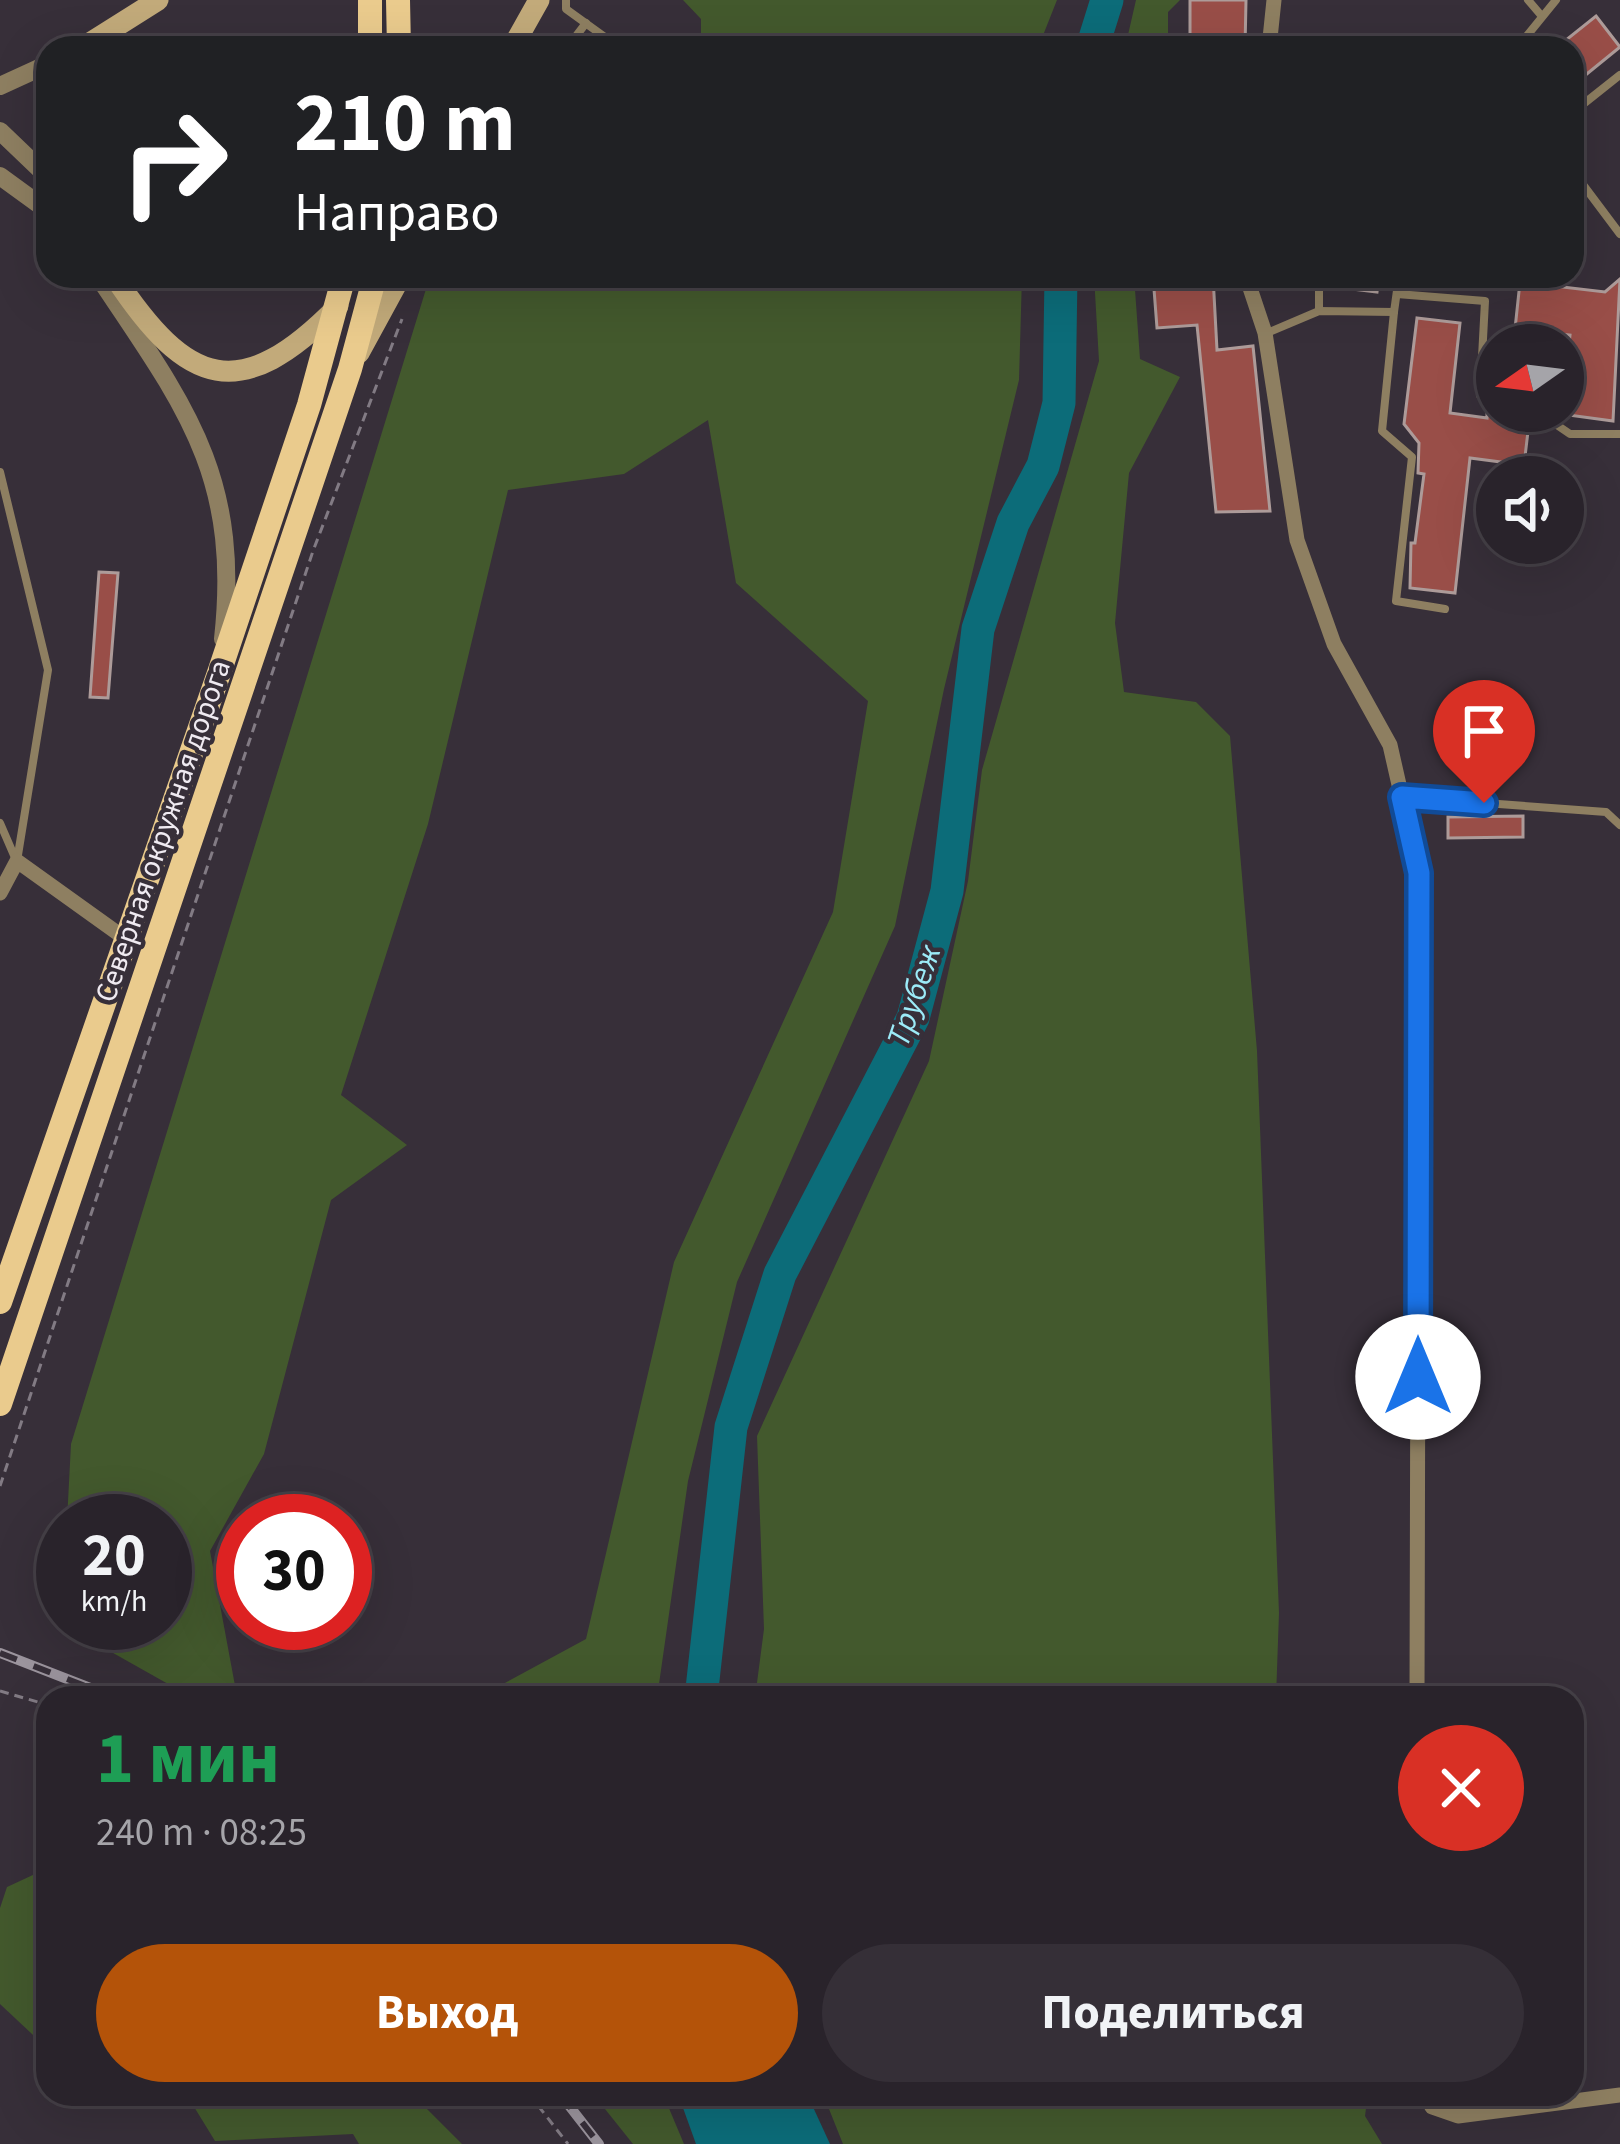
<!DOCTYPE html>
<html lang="ru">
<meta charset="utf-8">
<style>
:root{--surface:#29232b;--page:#352f37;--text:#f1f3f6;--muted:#a5a4a9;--line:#454047;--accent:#b45309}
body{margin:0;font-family:"Source Sans 3",sans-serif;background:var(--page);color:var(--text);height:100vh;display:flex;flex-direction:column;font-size:45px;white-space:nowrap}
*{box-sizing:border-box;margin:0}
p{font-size:39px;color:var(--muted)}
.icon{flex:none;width:66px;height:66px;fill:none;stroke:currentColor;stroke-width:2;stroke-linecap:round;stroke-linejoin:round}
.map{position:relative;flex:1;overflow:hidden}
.sheet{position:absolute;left:36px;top:1686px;width:1548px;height:420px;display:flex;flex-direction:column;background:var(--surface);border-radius:36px;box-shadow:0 12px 48px #0002,0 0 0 3px var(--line)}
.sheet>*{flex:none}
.hud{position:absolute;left:36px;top:36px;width:1548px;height:252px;border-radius:36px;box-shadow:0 12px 48px #0002,0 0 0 3px var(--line);background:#202124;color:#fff;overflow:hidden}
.needle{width:78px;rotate:256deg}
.fabs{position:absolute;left:1476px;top:324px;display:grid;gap:24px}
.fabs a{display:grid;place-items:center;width:108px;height:108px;border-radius:50%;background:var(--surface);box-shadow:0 12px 48px #0002,0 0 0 3px var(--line);font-size:60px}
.speed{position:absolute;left:36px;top:1494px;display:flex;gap:24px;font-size:60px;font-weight:700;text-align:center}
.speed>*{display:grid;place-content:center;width:156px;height:156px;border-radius:50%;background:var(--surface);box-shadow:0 12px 48px #0002,0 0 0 3px var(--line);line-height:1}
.speed small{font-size:30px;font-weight:400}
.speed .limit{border:18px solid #d22;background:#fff;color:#111}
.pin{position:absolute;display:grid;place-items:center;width:102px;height:102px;color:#fff;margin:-123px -51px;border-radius:50% 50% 50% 0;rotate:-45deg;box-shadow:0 0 12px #0007}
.pin .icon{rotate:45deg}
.me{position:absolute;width:132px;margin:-66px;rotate:0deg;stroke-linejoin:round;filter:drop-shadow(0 0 9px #0008)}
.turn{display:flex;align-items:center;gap:42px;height:252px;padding:0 60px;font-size:54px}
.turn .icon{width:156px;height:156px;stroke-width:2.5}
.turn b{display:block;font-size:84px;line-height:102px}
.round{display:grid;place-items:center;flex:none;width:126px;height:126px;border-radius:63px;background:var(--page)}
.summary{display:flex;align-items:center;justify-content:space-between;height:204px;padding:0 60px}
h1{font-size:72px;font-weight:700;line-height:90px;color:#1e9e55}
.primary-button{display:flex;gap:24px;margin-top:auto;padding:24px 60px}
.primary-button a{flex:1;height:138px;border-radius:72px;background:var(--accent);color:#fff;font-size:48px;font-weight:700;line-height:138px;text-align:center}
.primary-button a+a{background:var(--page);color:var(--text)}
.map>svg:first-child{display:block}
</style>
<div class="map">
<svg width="1620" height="2144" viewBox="0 0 1620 2144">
<rect width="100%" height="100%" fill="#372f39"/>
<g fill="#43592d">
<polygon points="683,0 1057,0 1038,48 701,48 701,19"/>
<polygon points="1136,0 1180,0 1168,12 1168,48 1125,48"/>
<polygon points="430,276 591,276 617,287 624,276 1022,276 1019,380 944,689 895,926 737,1282 688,1481 657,1698 477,1698 586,1639 674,1262 833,912 868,701 736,583 708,420 624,474 508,490 428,824 341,1095 407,1145 331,1200 264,1454 210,1551 236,1691 247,1698 193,1698 106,1649 91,1623 165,1623 165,1521 67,1521 71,1444"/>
<polygon points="1094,276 1134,276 1140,359 1180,377 1129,473 1115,623 1124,692 1196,702 1230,736 1257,1051 1279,1613 1276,1698 755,1698 764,1629 757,1436 929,1061 968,881 982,770 1099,361"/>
<polygon points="48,1868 48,2049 0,2004 0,1908 7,1887"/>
<polygon points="412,2094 462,2144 359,2144 353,2134 215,2141 188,2097 101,2095"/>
<polygon points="593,2094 663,2094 684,2144 633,2144"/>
<polygon points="823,2094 1368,2094 1365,2116 1382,2144 843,2144"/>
</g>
<polygon fill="#0c6c79" points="678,2094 807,2094 830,2144 696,2144"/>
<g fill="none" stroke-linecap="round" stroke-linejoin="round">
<g stroke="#0c6c79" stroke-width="33">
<polyline points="1092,48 1107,0"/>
<polyline points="701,1698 731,1427 780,1274 913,1018 947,891 978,629 1013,523 1043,466 1059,403 1061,276"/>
</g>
</g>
<g fill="#994e48" stroke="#ad9b99" stroke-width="3">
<polygon points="1190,0 1246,0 1245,48 1190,48"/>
<polygon points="1596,16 1620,47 1572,86 1572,48 1556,48"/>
<polygon points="1153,276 1213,276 1217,350 1253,346 1270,511 1216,512 1197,325 1157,328"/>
<polygon points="1327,276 1379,276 1377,292 1327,286"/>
<polygon points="1620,279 1613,421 1561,414 1570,335 1515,329 1520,282 1605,292"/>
<polygon points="1417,318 1460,323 1450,413 1487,418 1487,410 1503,411 1502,419 1529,423 1524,465 1470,458 1455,593 1410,588 1411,543 1415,543 1424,474 1418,473 1419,443 1404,424"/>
<polygon points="99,572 118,573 108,698 90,697"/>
<polygon points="1523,816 1523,837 1448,838 1448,817"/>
</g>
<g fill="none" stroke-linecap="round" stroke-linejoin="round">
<g stroke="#827b84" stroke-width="3" stroke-dasharray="9 6" stroke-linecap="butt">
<polyline points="0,1486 313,551 402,319"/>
<polyline points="0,1691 48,1705"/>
<polyline points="529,2094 568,2144"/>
</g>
<g stroke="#8e7f61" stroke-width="8">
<polyline points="566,0 566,9 620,48"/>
<polyline points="1528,0 1540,14"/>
<polyline points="567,48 586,23"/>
<polyline points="1517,48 1556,0"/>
<polyline points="1572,113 1620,75"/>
<polyline points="1572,170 1620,234"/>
<polyline points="1319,276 1319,310"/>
<polyline points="1397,294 1485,301 1480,395 1497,397"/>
<polyline points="1394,312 1382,431 1412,457 1396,601 1445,609"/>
<polyline points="1267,333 1319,311 1394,312 1399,276"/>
<polyline points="1550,411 1551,421 1570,434 1620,434"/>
<polyline points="0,472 48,670 17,861"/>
<polyline points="1403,797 1606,812 1620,825"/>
<polyline points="0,823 16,860"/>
</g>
<g stroke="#8e7f61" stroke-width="15">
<polyline points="1269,48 1274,0"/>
<polyline points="1246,276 1265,333 1297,540 1334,644 1390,745 1419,873 1417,1698"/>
<polyline points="0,893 17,861 123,937"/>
<polyline points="1425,2094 1432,2107 1458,2116 1620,2095"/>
</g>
<g stroke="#8e7f61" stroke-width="18">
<polyline points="0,86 48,64"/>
<polyline points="0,131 48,177"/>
<polyline points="0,176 48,211"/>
<path d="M98,276c87,130 143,199 125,363"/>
</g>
<g stroke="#c2aa7a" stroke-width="21">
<polyline points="82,48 158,0"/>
<polyline points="512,48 539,0"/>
<polyline points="48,122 48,146"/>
<path d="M114,276c73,111 126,130 224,30"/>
<polyline points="359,353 401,276"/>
</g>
<g stroke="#eacb8d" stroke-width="24">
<polyline points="370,0 370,48"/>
<polyline points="398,0 399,48"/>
<polyline points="0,1302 219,673 309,405 344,276"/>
<polyline points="0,1404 350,369 375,276"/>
</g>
<defs>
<g id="rail">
<polyline points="0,1653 116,1698"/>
<polyline points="560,2094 599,2144"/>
</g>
</defs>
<use href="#rail" stroke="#9b949d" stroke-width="10"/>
<use href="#rail" stroke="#372f39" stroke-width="6" stroke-dasharray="18" stroke-linecap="butt"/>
</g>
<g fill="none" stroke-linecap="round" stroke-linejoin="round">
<defs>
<polyline id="route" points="1418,1377 1419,873 1402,797 1484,803"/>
</defs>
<use href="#route" stroke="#114b97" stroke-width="30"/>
<use href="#route" stroke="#1a73e8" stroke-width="21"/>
</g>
<g text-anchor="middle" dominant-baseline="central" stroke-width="9" stroke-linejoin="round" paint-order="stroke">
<g font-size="30" fill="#efeaf1" stroke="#372f39">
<text transform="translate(163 831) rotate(-71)">Северная окружная дорога</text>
</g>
<g font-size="33" font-style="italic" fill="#9cebf8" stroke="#372f39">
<text transform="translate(914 996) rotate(-71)">Трубеж</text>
</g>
</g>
</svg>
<div class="fabs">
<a><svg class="needle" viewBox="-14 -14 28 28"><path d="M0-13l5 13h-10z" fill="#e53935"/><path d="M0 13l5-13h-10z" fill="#a5a4a9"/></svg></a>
<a><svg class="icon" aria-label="sound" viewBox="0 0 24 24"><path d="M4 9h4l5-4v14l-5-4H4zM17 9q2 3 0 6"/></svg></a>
</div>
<div class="speed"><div>20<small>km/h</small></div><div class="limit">30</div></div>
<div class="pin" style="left:1484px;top:803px;background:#d93025"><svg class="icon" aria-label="arrive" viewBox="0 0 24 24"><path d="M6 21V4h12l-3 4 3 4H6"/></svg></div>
<svg class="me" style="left:1418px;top:1377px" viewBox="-20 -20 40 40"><circle r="19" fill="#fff"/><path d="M0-13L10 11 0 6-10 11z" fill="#1a73e8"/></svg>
<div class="hud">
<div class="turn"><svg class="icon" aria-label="right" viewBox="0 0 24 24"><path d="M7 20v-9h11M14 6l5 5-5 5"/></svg><div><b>210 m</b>Направо</div></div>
</div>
<section class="sheet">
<div class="summary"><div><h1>1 мин</h1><p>240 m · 08:25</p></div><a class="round" style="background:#d93025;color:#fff"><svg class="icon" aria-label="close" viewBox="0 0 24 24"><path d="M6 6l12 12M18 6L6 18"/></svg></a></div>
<div class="primary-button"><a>Выход</a><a>Поделиться</a></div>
</section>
</div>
